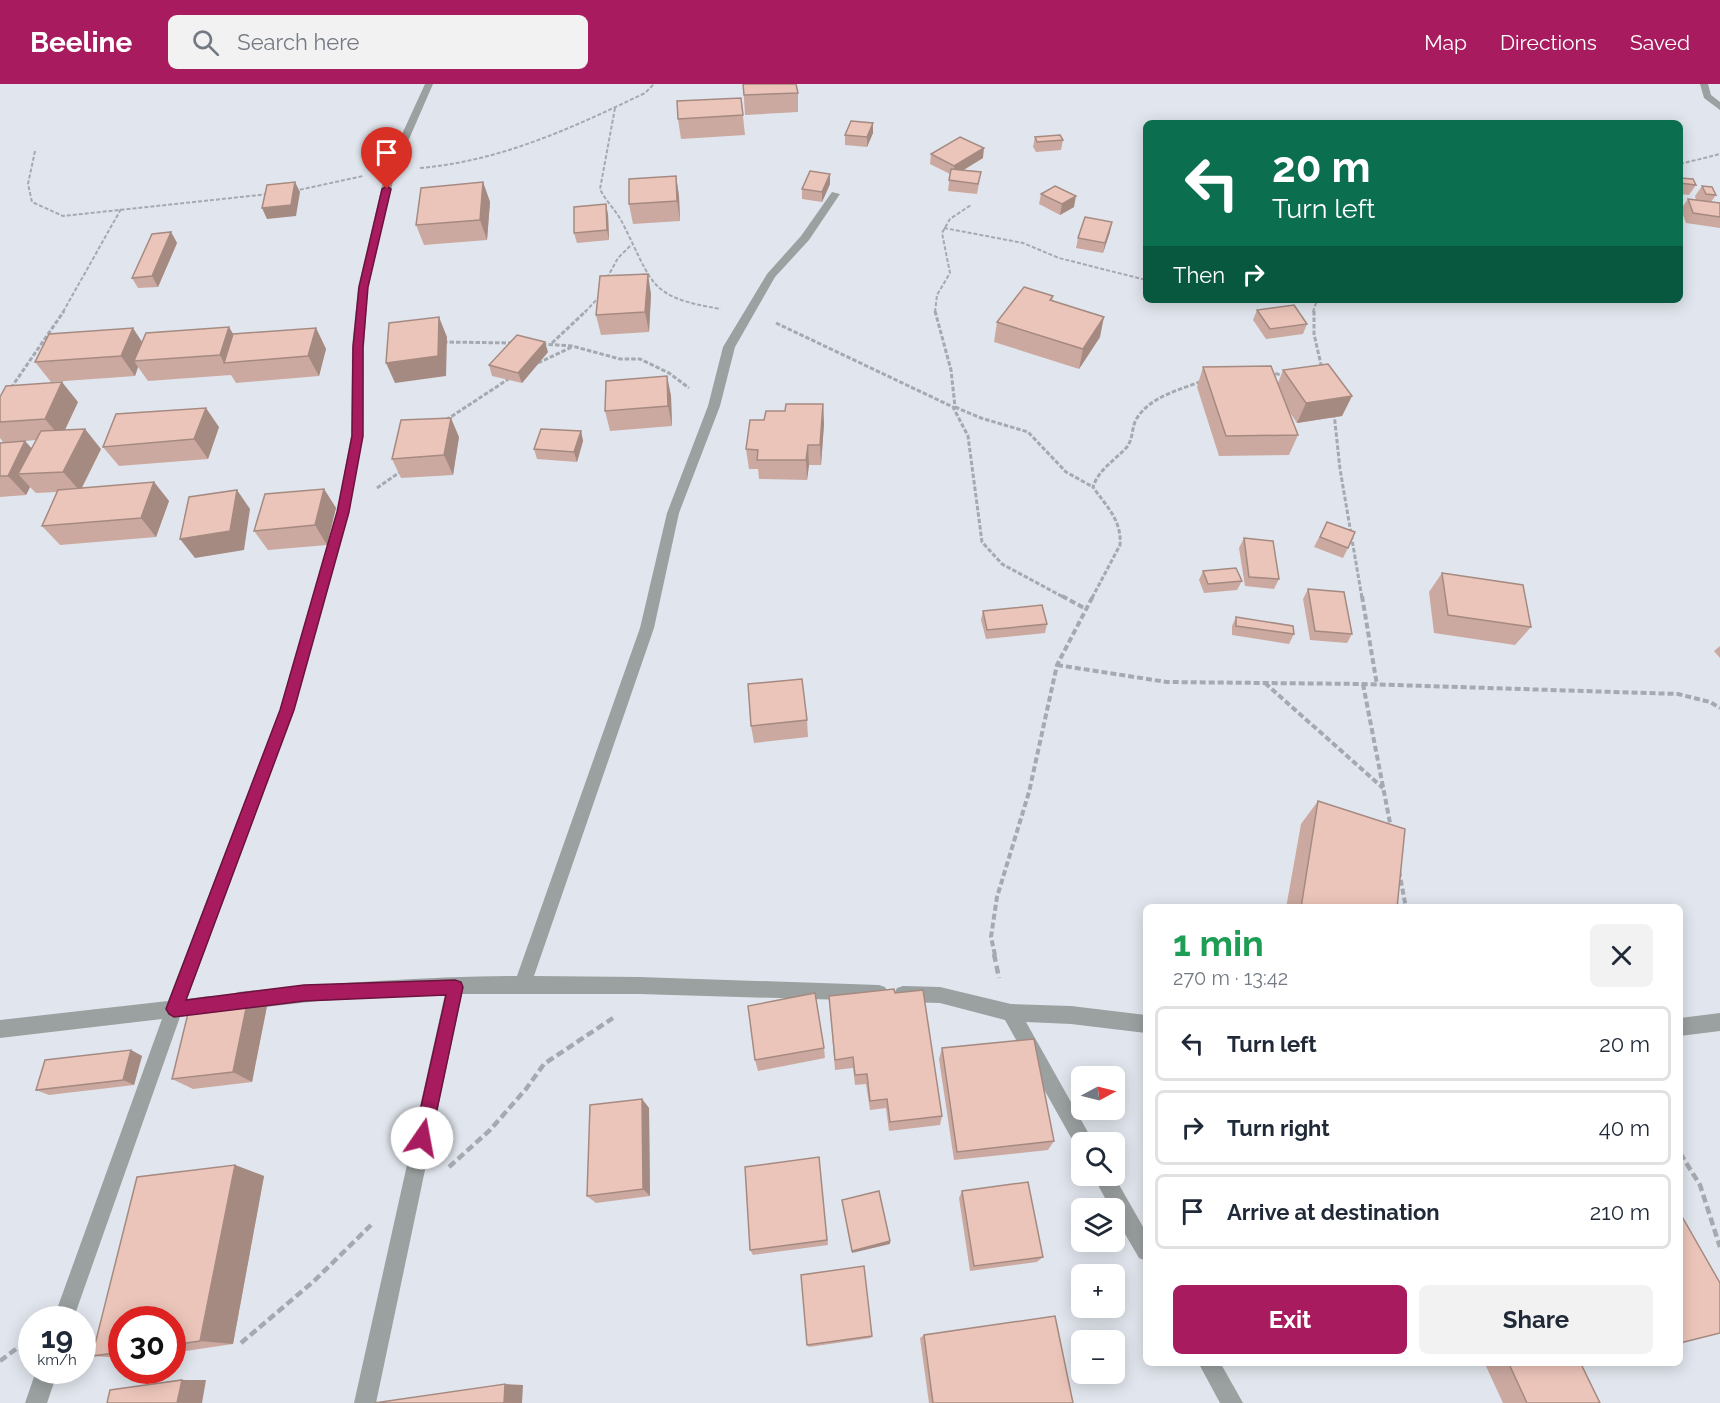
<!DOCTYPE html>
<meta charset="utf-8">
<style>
:root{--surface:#fff;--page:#f2f2f3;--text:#1f2937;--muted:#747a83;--line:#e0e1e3;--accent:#a81c5f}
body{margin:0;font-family:Raleway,sans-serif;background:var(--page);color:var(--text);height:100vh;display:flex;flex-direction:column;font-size:22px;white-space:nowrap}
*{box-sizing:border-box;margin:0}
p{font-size:20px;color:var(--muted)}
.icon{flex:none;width:33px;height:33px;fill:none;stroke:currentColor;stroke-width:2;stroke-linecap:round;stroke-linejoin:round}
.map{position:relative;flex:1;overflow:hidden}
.drawer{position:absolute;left:1143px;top:820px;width:540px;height:462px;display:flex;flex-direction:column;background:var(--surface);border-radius:9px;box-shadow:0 3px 15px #0003}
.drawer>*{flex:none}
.banner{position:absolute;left:1143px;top:36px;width:540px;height:183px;border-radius:9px;box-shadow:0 3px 15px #0003;background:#0b6e4f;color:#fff;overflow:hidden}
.needle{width:39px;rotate:83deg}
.buttons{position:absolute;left:1071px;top:982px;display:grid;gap:12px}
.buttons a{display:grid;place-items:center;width:54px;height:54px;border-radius:9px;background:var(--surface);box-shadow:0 3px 15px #0003;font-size:30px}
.speed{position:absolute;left:18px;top:1222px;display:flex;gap:12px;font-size:30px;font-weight:700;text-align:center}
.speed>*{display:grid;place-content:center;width:78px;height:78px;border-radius:50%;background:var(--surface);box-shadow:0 3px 15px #0003;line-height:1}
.speed small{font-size:15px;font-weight:400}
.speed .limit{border:9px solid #d22;background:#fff;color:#111}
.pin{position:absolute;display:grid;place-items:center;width:51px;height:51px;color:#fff;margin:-62px -26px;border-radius:50% 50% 50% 0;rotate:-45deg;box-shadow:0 0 6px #0007}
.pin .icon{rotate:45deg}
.me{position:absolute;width:66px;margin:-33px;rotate:12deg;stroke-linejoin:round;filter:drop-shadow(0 0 4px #0008)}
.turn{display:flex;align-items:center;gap:21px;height:126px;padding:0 30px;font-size:27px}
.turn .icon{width:78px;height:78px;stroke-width:2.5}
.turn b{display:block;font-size:42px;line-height:51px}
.then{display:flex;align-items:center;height:57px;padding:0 30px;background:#0003;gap:12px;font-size:22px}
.round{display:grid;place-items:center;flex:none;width:63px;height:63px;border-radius:9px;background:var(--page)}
.headline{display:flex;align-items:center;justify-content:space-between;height:102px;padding:0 30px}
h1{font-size:36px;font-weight:700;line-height:45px;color:#1e9e55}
.cta{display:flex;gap:12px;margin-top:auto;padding:12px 30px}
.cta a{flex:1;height:69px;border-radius:9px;background:var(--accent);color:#fff;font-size:24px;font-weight:700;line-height:69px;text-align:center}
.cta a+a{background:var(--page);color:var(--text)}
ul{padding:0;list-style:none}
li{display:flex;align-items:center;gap:18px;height:75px;margin:0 12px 9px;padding:0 18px;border:3px solid var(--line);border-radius:9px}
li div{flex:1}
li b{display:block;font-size:22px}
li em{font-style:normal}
header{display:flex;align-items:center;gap:36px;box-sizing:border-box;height:84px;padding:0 30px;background:var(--accent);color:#fff}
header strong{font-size:28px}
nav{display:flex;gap:33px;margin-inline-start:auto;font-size:21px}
.search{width:420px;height:54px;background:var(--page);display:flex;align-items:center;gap:15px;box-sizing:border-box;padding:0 21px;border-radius:9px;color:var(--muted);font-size:22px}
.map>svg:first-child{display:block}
</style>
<header>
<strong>Beeline</strong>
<div class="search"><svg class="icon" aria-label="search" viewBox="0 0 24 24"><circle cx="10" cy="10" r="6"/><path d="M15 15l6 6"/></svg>Search here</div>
<nav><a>Map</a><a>Directions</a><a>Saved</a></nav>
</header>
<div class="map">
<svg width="1720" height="1319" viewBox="0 0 1720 1319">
<rect width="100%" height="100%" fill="#e1e6ee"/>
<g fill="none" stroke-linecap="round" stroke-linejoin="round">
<g stroke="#a5a9b0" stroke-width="2" stroke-dasharray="4 2" stroke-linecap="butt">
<path d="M615,24l-15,81c6,13 17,22 23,35 31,61 25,73 98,85"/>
<polyline points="35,67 28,100 32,118 63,132 269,110"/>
<polyline points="1680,80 1720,70"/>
<path d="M420,84c81,-7 152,-40 225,-75l9,-9"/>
<polyline points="294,107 363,92"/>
<polyline points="944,144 1023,159 1059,174 1146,196"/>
<polyline points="607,194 618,174 631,161"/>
<polyline points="63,228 121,125"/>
<polyline points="585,228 600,212"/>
<polyline points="935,228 937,211 950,189 942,149 950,135 971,121"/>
<polyline points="1313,228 1317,216"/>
</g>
<g stroke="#a5a9b0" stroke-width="3" stroke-dasharray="4.5 2" stroke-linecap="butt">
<polyline points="935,227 951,286 955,323"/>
<polyline points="1314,227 1314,250 1322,285"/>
<polyline points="776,239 953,323 968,352 982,458 1002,480 1065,514"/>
<polyline points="443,258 513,259"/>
<polyline points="552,259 586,227"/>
<polyline points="542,260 572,262 620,275 640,275 669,289 689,304"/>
<polyline points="538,279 572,263"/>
<polyline points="1269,288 1285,292"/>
<polyline points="11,304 64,227"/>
<polyline points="955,323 981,334 1028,348 1066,388 1093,403"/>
<polyline points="1334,329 1340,385 1362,514"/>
<polyline points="446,336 510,294"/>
<polyline points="377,404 400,388"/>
<path d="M1092,514l28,-53c2,-25 -14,-39 -27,-58 6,-18 21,-26 33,-39 8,-9 5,-21 11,-30 14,-22 43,-28 65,-37"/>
</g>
<g stroke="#a5a9b0" stroke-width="4" stroke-dasharray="6 3" stroke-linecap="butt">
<polyline points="1062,512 1086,525"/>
<polyline points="1362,512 1377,601"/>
<polyline points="1057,581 1167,598 1363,600 1678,610 1710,618 1720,624"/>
<polyline points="1265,599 1383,704"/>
<polyline points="1363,600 1391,744"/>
<polyline points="1399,787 1406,824"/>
<polyline points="995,871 991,853 997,813 1029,708 1057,581 1093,512"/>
</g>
<g stroke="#a5a9b0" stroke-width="4.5" stroke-dasharray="8 4" stroke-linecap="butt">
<polyline points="994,870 999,894"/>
<polyline points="1680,1069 1700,1101 1720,1163"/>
<polyline points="449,1083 490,1046 526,1005 544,980 613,934"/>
<polyline points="241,1259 314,1197 371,1141"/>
<polyline points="0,1277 32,1253"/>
</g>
<g fill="#9ba0a0" fill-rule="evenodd">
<polygon points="425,0 433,0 396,85 368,203 364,263 363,352 349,428 294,626 187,915 209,912 215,915 218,921 215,927 180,933 73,1236 53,1236 162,935 0,954 0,936 168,917 280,626 337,428 351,352 352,263 358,203 386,85"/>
<polygon points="1700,0 1708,0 1711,11 1720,18 1720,26 1704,14"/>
<path d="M832,108l8,2 -31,46 -34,37 -40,70 -15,59 -41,107 -25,115 -120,348 105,1 240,8 6,2 3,6 -3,6 -6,2 -240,-7h-177l-86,409h-22l91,-409 -127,7 -80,9 -6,-3 -3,-6 3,-6 6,-3c93,-9 185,-15 279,-16l123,-348 27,-115 41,-107 15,-59 44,-73 34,-38z"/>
<polygon points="903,902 940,903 1011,920 1071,922 1146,931 1146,949 1071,940 1026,938 1094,1059 1082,1059 1082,1067 1078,1066 1005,936 940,919 903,918 897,916 894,910 897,904"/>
<polygon points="1720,929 1720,947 1680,952 1680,934"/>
<polygon points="1093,1092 1114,1092 1146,1148 1146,1177 1139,1174 1114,1131 1114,1125 1111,1125"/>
<polygon points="1199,1280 1221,1280 1243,1319 1220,1319"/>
<polygon points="36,1287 58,1287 47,1319 25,1319"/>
</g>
</g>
<g fill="#cba9a0" fill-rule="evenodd">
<polygon points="743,0 798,9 798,28 745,31"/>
<polygon points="741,14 745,51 681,55 678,35"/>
<polygon points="873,39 873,49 867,63 845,61 845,51"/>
<polygon points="1035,53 1063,56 1061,66 1036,68 1033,63"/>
<polygon points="931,70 983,74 962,86 981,88 977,110 948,107 950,90 930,80"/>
<polygon points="676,92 679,112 680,137 633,140 629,120"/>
<polygon points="1680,94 1696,101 1689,111 1680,110"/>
<polygon points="483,98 490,118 487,156 424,161 416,141"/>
<polygon points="830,100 822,118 802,115 802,105"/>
<polygon points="1702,102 1716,111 1711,118 1720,119 1720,144 1686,139 1681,125 1688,115 1696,116 1695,112"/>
<polygon points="1041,110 1074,123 1060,131 1039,120"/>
<polygon points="608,130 609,156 577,159 574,149"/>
<polygon points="171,148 177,159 158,203 138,204 132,194"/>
<polygon points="1110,148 1103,169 1076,164 1078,154"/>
<polygon points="651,210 649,248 601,251 596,231"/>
<polygon points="1053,212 1052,217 1100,253 1079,285 994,258 997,238"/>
<polygon points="1257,226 1307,240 1303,250 1266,255 1253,236"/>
<polygon points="316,244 326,265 319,292 236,299 231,291 148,297 138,283 135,292 51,298 35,278 142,258"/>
<polygon points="548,268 522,299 492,292 489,281"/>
<polygon points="1203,283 1278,299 1283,286 1352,312 1342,332 1297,339 1288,326 1298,351 1289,371 1219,372 1197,303"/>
<polygon points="667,292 671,312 672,342 610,347 605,327"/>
<path d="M0,313l78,5 -13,28 36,19 -19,39 72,-6 15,19 -13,36 -96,8 -18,-19 15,-34 -21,1 -6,-6 -4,8 -26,2v-54l3,-1 -3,-4zM36,356l-4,9 -7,-8z"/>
<polygon points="823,320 824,340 821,381 809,381 807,396 759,395 758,385 749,385 746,365 785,327"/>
<polygon points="219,343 208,375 119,382 103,363"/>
<polygon points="581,347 583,357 577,378 537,375 534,365"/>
<polygon points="459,353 453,391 401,394 392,375"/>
<polygon points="324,405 336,424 327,461 268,466 254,447"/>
<polygon points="1327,438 1348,464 1343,474 1314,463"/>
<polygon points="1244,454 1279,495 1274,505 1245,502 1239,464"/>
<polygon points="1203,487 1242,497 1237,506 1204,509 1199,496"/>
<polygon points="1442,489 1531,543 1515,561 1434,549 1429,508"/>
<polygon points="1308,505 1352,550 1347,559 1310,556 1303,515"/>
<polygon points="983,527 1047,540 1045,549 986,555 981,536"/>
<polygon points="1236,533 1294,550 1289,560 1232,551 1232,542"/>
<polygon points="1720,562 1720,574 1714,567"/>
<polygon points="807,636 808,653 754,659 751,642"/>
<polygon points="1318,717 1397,824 1286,824 1301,740"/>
<polygon points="895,909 942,1032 940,1041 889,1047 886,1024 870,1026 866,1000 855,1001 853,984 835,986 829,912"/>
<polygon points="249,910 267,922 252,998 193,1005 172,995"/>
<polygon points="824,964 825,974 758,987 755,976"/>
<polygon points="942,964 1054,1057 1048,1066 954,1076 939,975"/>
<polygon points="131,966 142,972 134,1001 49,1011 36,1006"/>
<polygon points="642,1015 649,1024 650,1112 596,1119 587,1112"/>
<polygon points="819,1073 828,1161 753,1171 750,1166"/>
<polygon points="235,1081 264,1092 233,1260 172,1269 172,1236 122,1236 122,1274 92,1272"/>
<polygon points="962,1107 1043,1173 1037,1178 970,1187 959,1114"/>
<polygon points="924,1251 1073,1319 929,1319 920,1254"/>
<polygon points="872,1252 871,1254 809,1263 807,1261"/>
<polygon points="1485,1280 1581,1280 1600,1319 1503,1319"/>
</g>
<g fill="#a58a82">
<polygon points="873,39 873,49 867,63 867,53"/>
<polygon points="984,64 983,74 954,92 954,82"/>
<polygon points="830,90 830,100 822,118 822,108"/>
<polygon points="676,92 679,112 680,137 677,117"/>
<polygon points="295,98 300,108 296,132 267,135 262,124"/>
<polygon points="483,98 490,118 487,156 480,136"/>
<polygon points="1076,112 1074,123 1060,131 1062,120"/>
<polygon points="606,120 608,130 609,156 607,146"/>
<polygon points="1112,138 1110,148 1103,169 1105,159"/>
<polygon points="171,148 177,159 158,203 152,192"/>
<polygon points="648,190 651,210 649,248 645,228"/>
<polygon points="439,233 447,253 446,292 395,299 386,279"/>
<polygon points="1104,233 1100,253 1079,285 1083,265"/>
<polygon points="229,243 241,263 224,279 220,271"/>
<polygon points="133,244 146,264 134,277 138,283 135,292 121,272"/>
<polygon points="316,244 326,265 319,292 308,272"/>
<polygon points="545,258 548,268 522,299 518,289"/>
<polygon points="667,292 671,312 672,342 668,322"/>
<polygon points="62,298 78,318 61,354 45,335"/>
<polygon points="1352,312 1342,332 1297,339 1306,319"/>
<polygon points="823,320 824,340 821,381 820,361"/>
<polygon points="206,324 219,343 208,375 194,355"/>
<polygon points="451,334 459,353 453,391 444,371"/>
<polygon points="85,345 101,365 80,407 63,388"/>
<polygon points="581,347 583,357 577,378 574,368"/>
<polygon points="25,357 42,376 18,390 30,403 26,411 8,392"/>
<polygon points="808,361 809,381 807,396 806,376"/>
<polygon points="154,398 169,417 156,453 141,434"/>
<polygon points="324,405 336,424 327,461 315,441"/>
<polygon points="237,406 250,425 244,466 195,474 180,455"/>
<polygon points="249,910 267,922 252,998 233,988"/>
<polygon points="131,966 142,972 134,1001 123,996"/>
<polygon points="642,1015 649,1024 650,1112 643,1105"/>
<polygon points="235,1081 264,1092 233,1260 200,1257"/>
<polygon points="890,1157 890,1160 852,1169 852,1167"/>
<polygon points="182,1296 206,1296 202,1319 177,1319"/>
<polygon points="505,1300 523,1301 522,1319 504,1319"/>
</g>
<g fill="#ecc5ba" stroke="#a58a82" stroke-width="1.5">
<polygon points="743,0 796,0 798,9 744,11"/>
<polygon points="741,14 743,31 678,35 677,17"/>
<polygon points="851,37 873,39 867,53 845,51"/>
<polygon points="1060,51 1063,56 1037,58 1035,53"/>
<polygon points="960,53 984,64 954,82 931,70"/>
<polygon points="951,85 981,88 978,100 949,96"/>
<polygon points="810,87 830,90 822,108 802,105"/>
<polygon points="676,92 677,117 629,120 629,95"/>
<polygon points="1680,94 1693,95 1696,101 1680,99"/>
<polygon points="295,98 291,121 262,124 267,101"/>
<polygon points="483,98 480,136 416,141 421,104"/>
<polygon points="1055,102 1076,112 1062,120 1041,110"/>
<polygon points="1702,102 1712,103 1716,111 1706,110"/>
<polygon points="1688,115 1720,119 1720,133 1693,129"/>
<polygon points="606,120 607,146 574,149 574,123"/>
<polygon points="1085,133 1112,138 1105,159 1078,154"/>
<polygon points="171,148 152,192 132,194 152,150"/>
<polygon points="648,190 645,228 596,231 600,192"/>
<polygon points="1024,203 1053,212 1050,216 1104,233 1083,265 997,238"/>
<polygon points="1294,221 1307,240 1270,245 1257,226"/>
<polygon points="439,233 438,272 386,279 389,239"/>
<polygon points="229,243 220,271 134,277 146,249"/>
<polygon points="133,244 121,272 35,278 49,250"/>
<polygon points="316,244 308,272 224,279 233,250"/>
<polygon points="517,251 545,258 518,289 489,281"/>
<polygon points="1328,280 1352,312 1306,319 1283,286"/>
<polygon points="1271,282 1298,351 1226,352 1203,283"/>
<polygon points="667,292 668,322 605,327 606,297"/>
<polygon points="62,298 45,335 0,338 0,313 6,302"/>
<polygon points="786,320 823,320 820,361 808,361 806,376 757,376 758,366 746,365 750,336 764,336 766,327 785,327"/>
<polygon points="206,324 194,355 103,363 116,330"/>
<polygon points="451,334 444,371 392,375 401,336"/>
<polygon points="85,345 63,388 18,390 41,347"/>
<polygon points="541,345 581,347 574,368 534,365"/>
<polygon points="25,357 8,392 0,392 0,359"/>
<polygon points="154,398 141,434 42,442 58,406"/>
<polygon points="324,405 315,441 254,447 265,410"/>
<polygon points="237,406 230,447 180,455 189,413"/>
<polygon points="1327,438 1355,448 1348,464 1320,453"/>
<polygon points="1244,454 1273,457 1279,495 1249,493"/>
<polygon points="1236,484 1242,497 1208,500 1203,487"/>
<polygon points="1442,489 1523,501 1531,543 1448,531"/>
<polygon points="1308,505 1344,508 1352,550 1315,547"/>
<polygon points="1042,521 1047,540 987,546 983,527"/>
<polygon points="1236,533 1293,542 1294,550 1236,542"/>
<polygon points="802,595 807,636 751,642 748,600"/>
<polygon points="1318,717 1405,745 1397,824 1301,824"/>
<polygon points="894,905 895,909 923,906 942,1032 890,1038 887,1015 870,1017 867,990 855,991 853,973 835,976 829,912"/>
<polygon points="815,909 824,964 755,976 748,922"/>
<polygon points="249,910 233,988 172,995 191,917"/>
<polygon points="1034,955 1054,1057 957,1068 942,964"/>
<polygon points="131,966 123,996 36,1006 45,976"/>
<polygon points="642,1015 643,1105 587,1112 590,1021"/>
<polygon points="819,1073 827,1156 750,1166 745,1083"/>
<polygon points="235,1081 200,1257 172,1261 172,1236 122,1236 122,1268 92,1272 137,1093"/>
<polygon points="1028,1098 1043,1173 974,1182 962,1107"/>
<polygon points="879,1107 890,1157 852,1167 842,1116"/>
<polygon points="1680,1129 1720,1199 1720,1249 1680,1259"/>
<polygon points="864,1182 872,1252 807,1261 801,1191"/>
<polygon points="1055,1232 1073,1319 933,1319 924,1251"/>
<polygon points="1509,1280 1581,1280 1600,1319 1527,1319"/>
<polygon points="182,1296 177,1319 107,1319 110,1306"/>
<polygon points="505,1300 504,1319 374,1319"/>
</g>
<polygon fill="#a81c5f" stroke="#6d123e" stroke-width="1.5" points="387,102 391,105 368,203 363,263 363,352 349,428 294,626 186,916 304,901 455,896 461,898 463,903 431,1054 428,1060 422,1063 416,1060 414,1054 446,911 304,917 174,933 169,930 166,925 280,626 337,428 352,352 353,263 359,203 382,105"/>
</svg>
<div class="buttons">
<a><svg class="needle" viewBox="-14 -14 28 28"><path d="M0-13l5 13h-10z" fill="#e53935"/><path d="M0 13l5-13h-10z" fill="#747a83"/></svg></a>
<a><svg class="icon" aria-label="search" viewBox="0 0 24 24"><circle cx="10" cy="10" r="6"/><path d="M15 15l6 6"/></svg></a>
<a><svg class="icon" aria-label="layers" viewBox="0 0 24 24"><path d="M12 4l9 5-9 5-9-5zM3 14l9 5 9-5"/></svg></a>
<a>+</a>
<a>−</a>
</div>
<div class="speed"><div>19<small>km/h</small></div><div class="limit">30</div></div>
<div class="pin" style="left:387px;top:105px;background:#d93025"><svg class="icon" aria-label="arrive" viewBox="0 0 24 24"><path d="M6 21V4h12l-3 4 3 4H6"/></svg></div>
<svg class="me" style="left:422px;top:1054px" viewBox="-20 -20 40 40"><circle r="19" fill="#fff"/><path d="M0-13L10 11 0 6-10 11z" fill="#a81c5f"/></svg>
<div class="banner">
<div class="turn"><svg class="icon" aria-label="left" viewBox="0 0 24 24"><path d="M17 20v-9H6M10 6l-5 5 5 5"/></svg><div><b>20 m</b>Turn left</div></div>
<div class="then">Then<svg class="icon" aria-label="right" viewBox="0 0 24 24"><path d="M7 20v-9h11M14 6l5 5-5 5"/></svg></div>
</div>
<section class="drawer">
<div class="headline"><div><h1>1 min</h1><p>270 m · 13:42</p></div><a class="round"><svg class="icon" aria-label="close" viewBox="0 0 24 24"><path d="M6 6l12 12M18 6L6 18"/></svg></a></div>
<ul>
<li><svg class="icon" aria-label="left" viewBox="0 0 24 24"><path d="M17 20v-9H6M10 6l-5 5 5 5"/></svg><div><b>Turn left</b></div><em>20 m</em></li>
<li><svg class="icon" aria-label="right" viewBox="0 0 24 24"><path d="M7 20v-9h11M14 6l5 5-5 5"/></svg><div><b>Turn right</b></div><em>40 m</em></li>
<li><svg class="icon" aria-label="arrive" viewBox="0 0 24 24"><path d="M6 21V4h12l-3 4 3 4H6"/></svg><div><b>Arrive at destination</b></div><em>210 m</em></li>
</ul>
<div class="cta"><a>Exit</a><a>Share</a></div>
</section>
</div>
